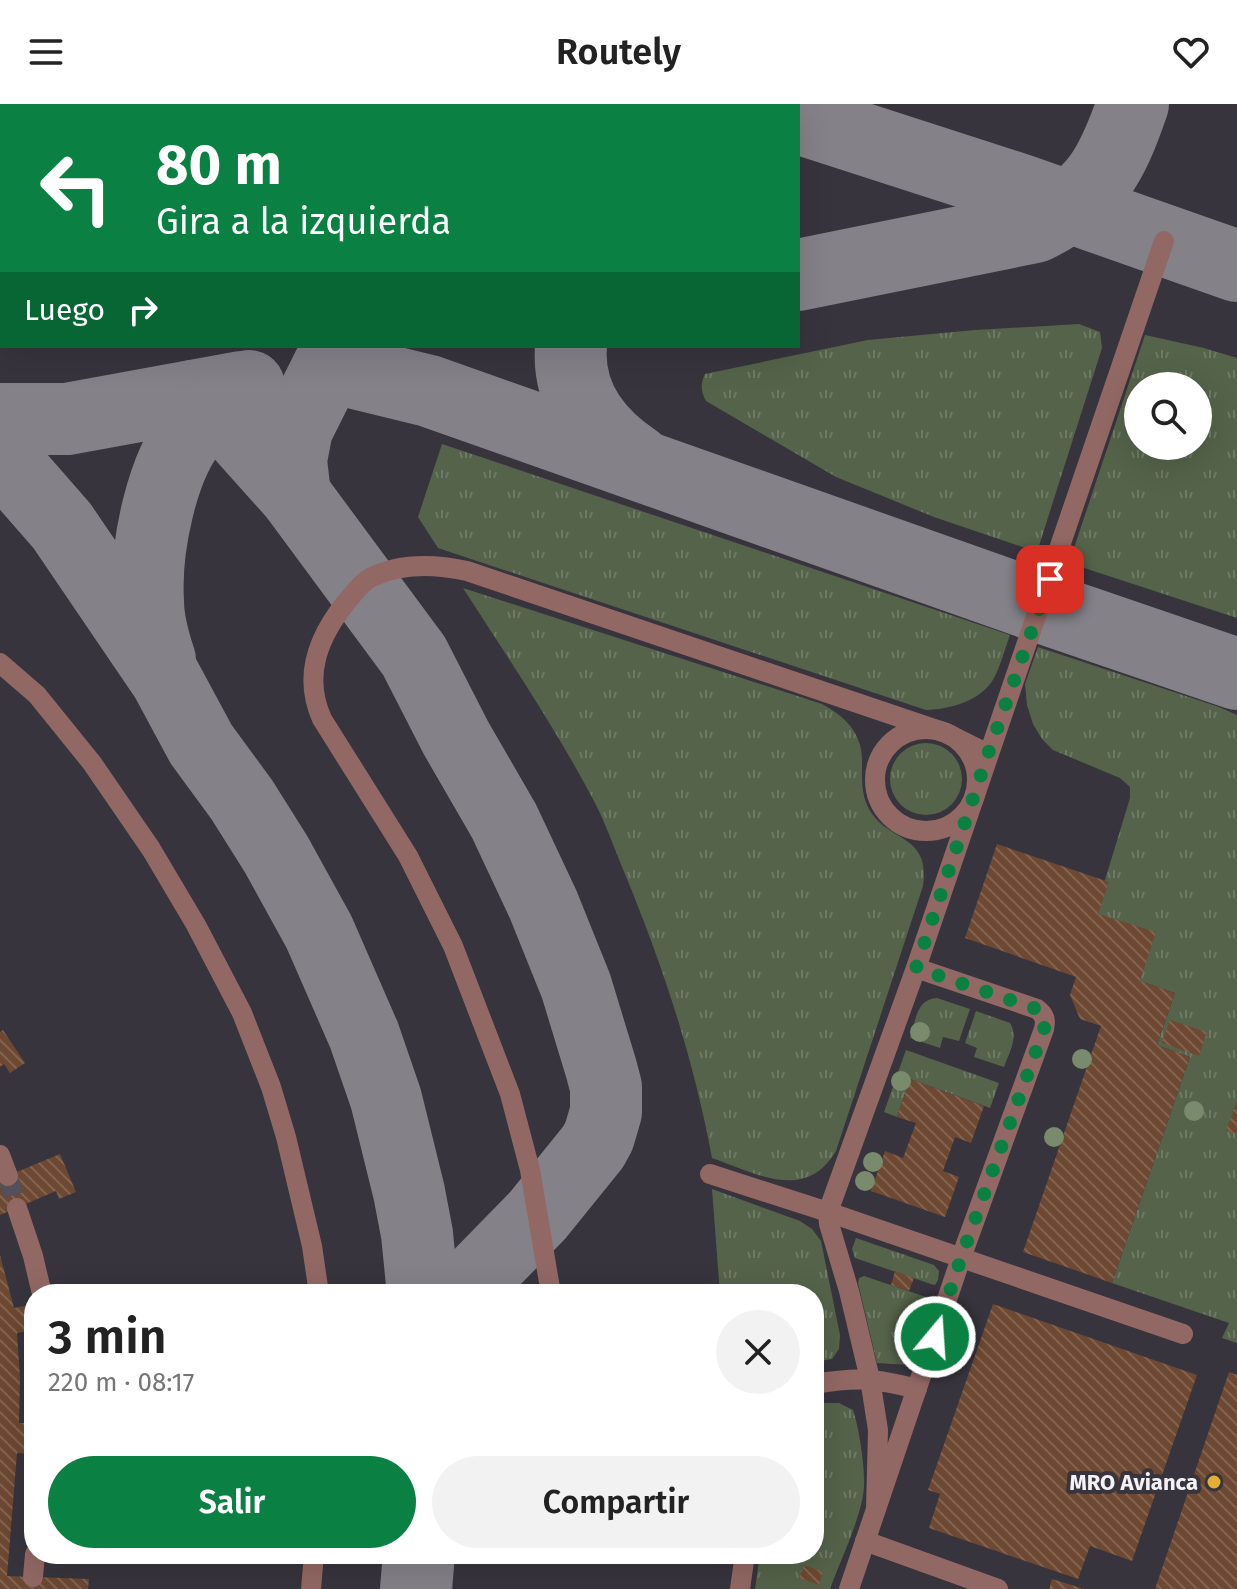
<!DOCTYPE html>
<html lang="es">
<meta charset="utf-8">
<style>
:root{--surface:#fff;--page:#f2f2f2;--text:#222;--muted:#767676;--accent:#0b8043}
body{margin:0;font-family:"Fira Sans",sans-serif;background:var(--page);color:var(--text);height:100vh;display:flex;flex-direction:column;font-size:30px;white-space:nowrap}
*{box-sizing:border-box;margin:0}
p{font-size:26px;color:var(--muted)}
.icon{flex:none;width:44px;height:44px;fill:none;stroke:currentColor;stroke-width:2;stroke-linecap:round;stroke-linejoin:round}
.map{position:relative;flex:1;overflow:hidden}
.details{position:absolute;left:24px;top:1180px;width:800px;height:280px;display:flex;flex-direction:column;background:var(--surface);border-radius:32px;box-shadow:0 8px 32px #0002}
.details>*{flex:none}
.top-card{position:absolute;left:0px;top:0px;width:800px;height:244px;box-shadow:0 8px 32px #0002;background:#0b8043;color:#fff;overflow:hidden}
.fabs{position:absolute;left:1124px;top:268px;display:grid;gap:16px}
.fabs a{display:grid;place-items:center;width:88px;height:88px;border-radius:50%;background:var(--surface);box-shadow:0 8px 32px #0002;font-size:40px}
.pin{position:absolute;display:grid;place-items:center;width:68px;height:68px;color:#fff;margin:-34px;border-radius:16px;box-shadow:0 4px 12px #0006}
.me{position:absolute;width:88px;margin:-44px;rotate:18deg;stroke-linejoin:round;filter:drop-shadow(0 0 6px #0008)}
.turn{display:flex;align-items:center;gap:28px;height:168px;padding:0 24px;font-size:36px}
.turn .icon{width:104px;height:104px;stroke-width:2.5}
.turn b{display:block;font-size:56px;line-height:68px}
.then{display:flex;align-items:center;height:76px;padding:0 24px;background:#0003;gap:16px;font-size:30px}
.round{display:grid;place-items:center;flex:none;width:84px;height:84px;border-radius:42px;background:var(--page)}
.summary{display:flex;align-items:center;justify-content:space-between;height:136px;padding:0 24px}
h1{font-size:48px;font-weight:600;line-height:60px}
.primary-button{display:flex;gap:16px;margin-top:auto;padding:16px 24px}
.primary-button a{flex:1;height:92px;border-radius:48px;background:var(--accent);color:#fff;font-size:32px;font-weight:600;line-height:92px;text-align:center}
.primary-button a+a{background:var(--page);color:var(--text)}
header{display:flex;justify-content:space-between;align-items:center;height:104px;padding:0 24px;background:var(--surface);font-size:36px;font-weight:600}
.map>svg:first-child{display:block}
</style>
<header><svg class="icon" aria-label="menu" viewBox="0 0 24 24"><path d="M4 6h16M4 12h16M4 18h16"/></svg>Routely<svg class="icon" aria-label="heart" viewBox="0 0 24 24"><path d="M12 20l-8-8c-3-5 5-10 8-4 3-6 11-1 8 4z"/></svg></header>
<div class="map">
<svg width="1237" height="1485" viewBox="0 0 1237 1485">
<defs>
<pattern id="grass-tufts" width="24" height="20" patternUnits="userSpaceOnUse" patternTransform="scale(2)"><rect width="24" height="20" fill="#55634a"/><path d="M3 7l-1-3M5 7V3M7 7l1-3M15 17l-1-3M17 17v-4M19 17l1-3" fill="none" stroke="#6e7a65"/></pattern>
<pattern id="building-back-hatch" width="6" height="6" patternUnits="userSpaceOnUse" patternTransform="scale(2)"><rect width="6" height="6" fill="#6d4832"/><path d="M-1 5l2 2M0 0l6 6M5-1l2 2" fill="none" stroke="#826350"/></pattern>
</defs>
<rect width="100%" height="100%" fill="#37343d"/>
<g fill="url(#grass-tufts)" fill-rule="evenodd">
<polygon points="0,0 441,0 443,2 2,2 2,205 0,205"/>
<path d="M1079,220l21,8 2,16 -65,204 -103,-35 -98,-40 -130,-76c-5,-10 -6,-16 -1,-27l163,-34 107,-10z"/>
<path d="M1145,231l59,13 33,10v260l-168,-55zM1138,282h60v60h-60z"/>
<path d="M442,340l568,191c-5,13 -9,30 -16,43 -13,23 -43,31 -68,32l-488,-162 -20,-31z"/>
<path d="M463,484l359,116c23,12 41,30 40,58 0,15 -1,29 5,43 18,39 64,26 56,81l-87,265c-31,52 -80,22 -124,7 -18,-98 -49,-192 -87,-284 -10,-24 -19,-50 -31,-73 -39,-74 -86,-143 -131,-213z"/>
<polygon points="1038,543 1219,603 1237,611 1237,1239 1222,1234 1229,1219 1112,1179 1190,953 1157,941 1175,889 1140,877 1098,810 1105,776 1130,694 1130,683 1120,674 1053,646 1042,635 1033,620 1027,601 1025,580"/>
<circle cx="926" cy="675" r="36"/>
<path d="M937,894l33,11 -11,32 -16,-4 -3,11 -30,-10c6,-17 6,-39 27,-40z"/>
<path d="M976,907l34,12c9,14 -1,30 -6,44l-30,-10 3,-9 -12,-5z"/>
<polygon points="906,946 999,979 990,1004 910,975 897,1013 884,1008"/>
<polygon points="712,1085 800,1117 812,1125 821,1137 840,1231 839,1245 832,1255 814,1258 814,1190 720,1190"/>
<polygon points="856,1134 934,1161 939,1167 938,1176 935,1181 931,1180 855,1154 852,1145"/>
<polygon points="864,1172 926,1193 931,1197 909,1261 877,1259 858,1179 859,1174"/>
<path d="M814,1299h25l14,7c6,18 12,56 11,76 -1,28 -24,75 -34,103h-75l5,-35h54z"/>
</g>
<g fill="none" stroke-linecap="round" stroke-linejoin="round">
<g stroke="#848188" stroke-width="72">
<polyline points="605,0 606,2"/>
<polyline points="743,0 746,2"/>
<polyline points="798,14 1018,85 1237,162"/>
<path d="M798,171l237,-48c61,-30 77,-62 98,-123"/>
<path d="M571,242c-4,51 25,88 66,115"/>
<polyline points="193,292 216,305 227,315 295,391 414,552 456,634 504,717 543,800 576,882 601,964 606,983 606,1008 599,1032 593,1043 538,1111 461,1190"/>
<polyline points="0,315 67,315 242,283"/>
<polyline points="0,351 62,422 166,575 201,640 242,696 276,750 319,828 364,931 386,995 409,1088 417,1130 423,1190"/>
<polyline points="295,391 291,356 297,325 329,261 343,266 429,287 1041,503 1237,570"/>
<path d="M160,556c-6,-18 -12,-40 -12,-59 -3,-51 13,-136 47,-174 15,-17 36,-29 54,-41"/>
<polyline points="416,1485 419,1450"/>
</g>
</g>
<g fill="url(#building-back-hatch)">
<polygon points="997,740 1109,778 1098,810 1156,828 1140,877 1175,889 1157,941 1190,953 1112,1179 1023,1148 1101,922 1080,915 1070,891 1076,873 965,834"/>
<polygon points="1170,916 1207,928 1199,952 1162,939"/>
<polygon points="3,926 25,959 10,969 4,960 0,963 0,928"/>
<polygon points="910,975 984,1002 971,1039 955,1033 943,1067 959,1073 945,1113 871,1087 885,1047 903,1054 916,1019 897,1013"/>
<polygon points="1237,998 1237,1030 1226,1026"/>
<polygon points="60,1050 76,1088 59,1095 56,1087 0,1111 0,1075"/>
<polygon points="0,1151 14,1204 34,1200 34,1226 17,1229 20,1274 19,1319 34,1319 34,1350 17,1349 7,1472 89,1475 88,1485 0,1485"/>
<polygon points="895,1167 914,1174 909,1187 891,1181"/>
<polygon points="993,1200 1197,1271 1132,1457 1090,1442 1078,1475 929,1424 940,1390 928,1386"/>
<polygon points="1229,1268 1237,1271 1237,1485 1155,1485"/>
<polygon points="804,1461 823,1468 819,1481 799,1474"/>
<polygon points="1052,1475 1081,1484 1081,1485 1049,1485"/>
</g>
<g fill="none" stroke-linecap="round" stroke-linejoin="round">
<polyline stroke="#535059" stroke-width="20" stroke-dasharray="20 10" stroke-linecap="butt" points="8,1072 17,1104"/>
<g stroke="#926864" stroke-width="20">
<polyline points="0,559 37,591 92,659 151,745 196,821 242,909 271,983 286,1033 312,1142 319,1190"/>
<circle cx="926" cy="676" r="51"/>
<polyline points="0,1051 8,1072"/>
<polyline points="710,1070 828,1108 1183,1230"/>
<polyline points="17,1104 33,1152 42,1190"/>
<path d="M551,1190l-21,-124 -20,-76 -57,-148 -45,-90 -86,-137c-20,-44 -3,-84 26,-119 7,-8 13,-17 22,-22 31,-16 65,-14 97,-7l479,162 42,21"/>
<path d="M814,1280c43,-7 61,-6 103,5"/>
<polyline points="876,1405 878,1326 870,1275 849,1187 829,1120 828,1108 916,864 1164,137"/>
<polyline points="865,1437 998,1485"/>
<polyline points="33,1473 35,1450"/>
<polyline points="311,1485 314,1450"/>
<polyline points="740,1485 745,1450"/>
<path d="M849,1485l112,-331 83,-229c2,-9 1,-14 -7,-20l-121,-41"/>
</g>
</g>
<g fill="#7a8b6d">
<circle cx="920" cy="928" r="10"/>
<circle cx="1082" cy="955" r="10"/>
<circle cx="901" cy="977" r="10"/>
<circle cx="1194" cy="1007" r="10"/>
<circle cx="1054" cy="1033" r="10"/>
<circle cx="873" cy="1058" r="10"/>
<circle cx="865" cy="1077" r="10"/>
</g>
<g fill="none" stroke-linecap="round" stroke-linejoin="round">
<path stroke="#0b8043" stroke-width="14" stroke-dasharray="0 25.2" d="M935,1233l26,-79 83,-229c2,-9 1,-14 -7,-20l-121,-41 72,-214 62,-175"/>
</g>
<circle fill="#e1af34" stroke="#37343d" stroke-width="3" cx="1214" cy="1378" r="8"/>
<g text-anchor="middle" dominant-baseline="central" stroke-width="8" stroke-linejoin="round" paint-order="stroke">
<g font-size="22" font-weight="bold" fill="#f4f2f7" stroke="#37343d" text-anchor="end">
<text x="1198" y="1378">MRO Avianca</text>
</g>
</g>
</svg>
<div class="fabs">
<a><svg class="icon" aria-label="search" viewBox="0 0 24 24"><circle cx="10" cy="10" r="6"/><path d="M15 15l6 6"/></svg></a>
</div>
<div class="pin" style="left:1050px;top:475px;background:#d93025"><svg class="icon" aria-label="arrive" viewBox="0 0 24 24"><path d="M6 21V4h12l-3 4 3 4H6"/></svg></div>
<svg class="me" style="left:935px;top:1233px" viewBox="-20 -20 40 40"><circle r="17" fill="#0b8043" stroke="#fff" stroke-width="3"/><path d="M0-11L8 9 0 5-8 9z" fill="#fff"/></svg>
<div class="top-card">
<div class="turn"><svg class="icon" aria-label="left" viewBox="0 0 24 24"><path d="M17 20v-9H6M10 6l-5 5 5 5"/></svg><div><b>80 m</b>Gira a la izquierda</div></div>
<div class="then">Luego<svg class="icon" aria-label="right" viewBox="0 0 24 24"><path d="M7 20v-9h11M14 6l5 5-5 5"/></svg></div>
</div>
<section class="details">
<div class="summary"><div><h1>3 min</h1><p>220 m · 08:17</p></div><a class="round"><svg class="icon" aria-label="close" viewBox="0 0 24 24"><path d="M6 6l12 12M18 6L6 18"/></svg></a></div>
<div class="primary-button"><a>Salir</a><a>Compartir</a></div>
</section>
</div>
